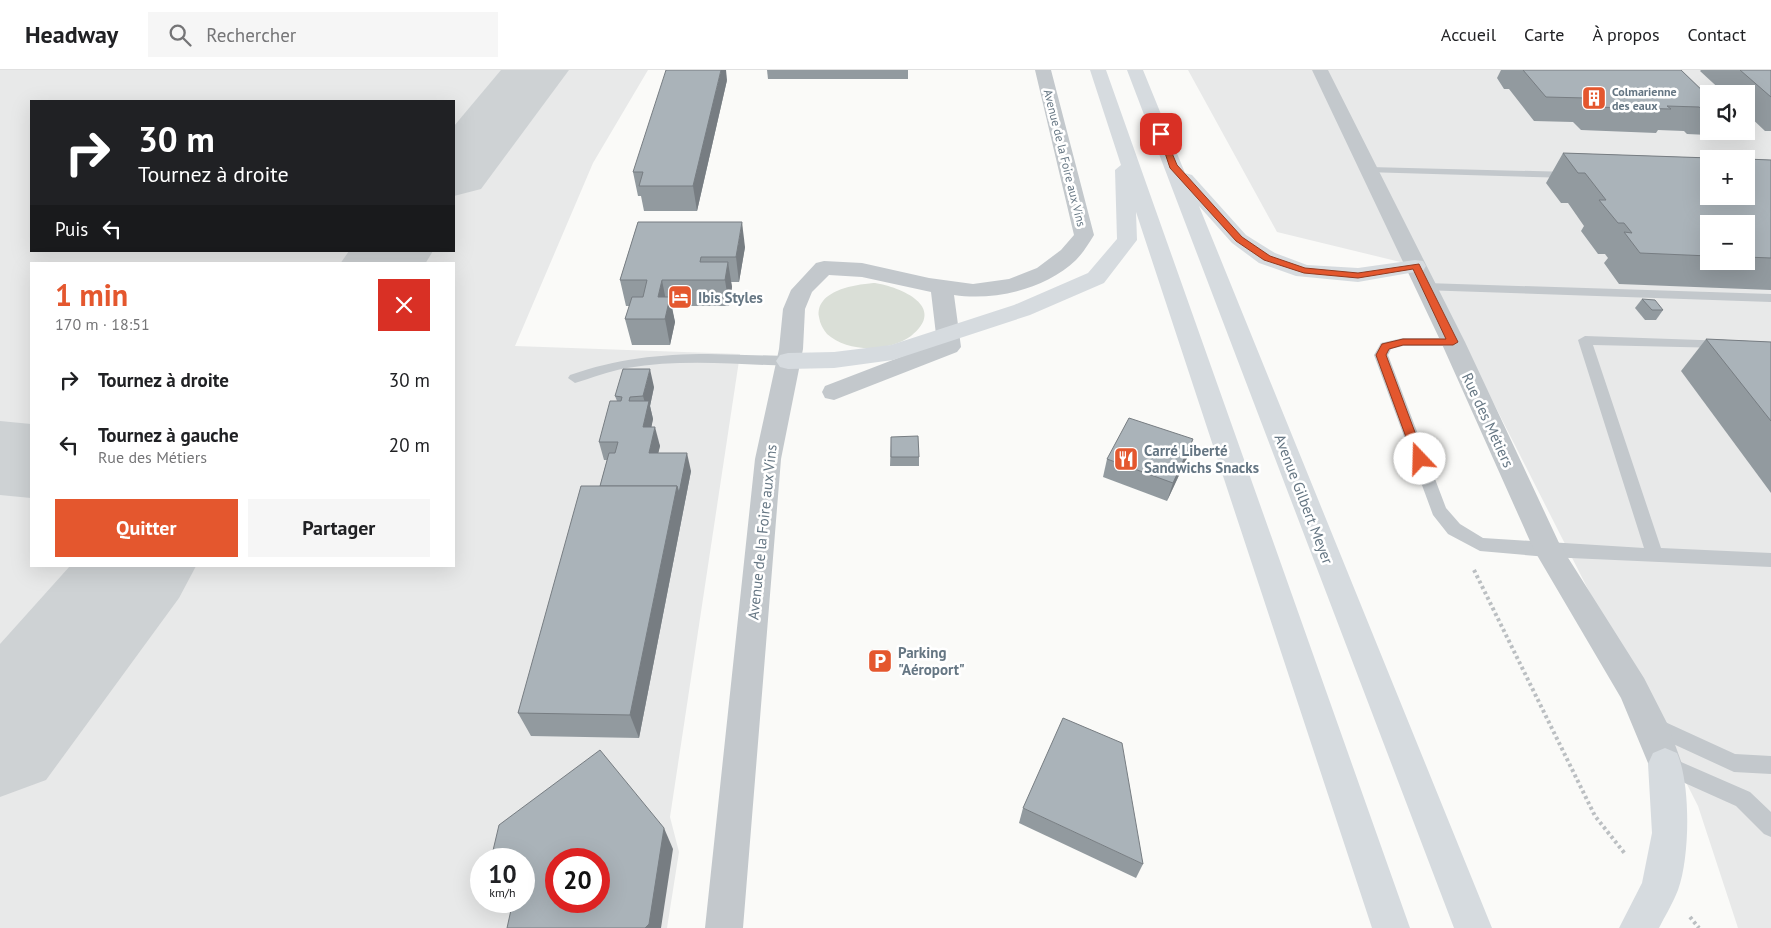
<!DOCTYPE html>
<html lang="fr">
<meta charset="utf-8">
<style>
:root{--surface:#fff;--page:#f6f6f6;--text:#202124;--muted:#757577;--line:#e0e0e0;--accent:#e4572e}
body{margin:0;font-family:"PT Sans",sans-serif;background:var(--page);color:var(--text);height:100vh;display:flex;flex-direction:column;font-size:19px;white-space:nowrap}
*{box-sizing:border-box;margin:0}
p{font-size:16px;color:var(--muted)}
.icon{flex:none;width:28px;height:28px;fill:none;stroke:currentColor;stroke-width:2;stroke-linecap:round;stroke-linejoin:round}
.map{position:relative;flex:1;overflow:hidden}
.details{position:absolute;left:30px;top:192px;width:425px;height:305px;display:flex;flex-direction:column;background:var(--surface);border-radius:0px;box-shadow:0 5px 20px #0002}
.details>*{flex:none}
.guide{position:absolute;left:30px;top:30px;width:425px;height:152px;border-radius:0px;box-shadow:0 5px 20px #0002;background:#202124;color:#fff;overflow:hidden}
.buttons{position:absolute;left:1700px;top:15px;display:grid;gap:10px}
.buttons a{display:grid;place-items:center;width:55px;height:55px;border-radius:0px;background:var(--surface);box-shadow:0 5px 20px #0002;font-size:25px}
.speed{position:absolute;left:470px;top:778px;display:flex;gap:10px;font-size:25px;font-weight:700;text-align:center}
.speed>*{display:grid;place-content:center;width:65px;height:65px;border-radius:50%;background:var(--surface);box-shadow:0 5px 20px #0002;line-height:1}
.speed small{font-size:12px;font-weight:400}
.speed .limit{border:8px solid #d22;background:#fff;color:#111}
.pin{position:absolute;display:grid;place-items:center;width:42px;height:42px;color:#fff;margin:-21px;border-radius:10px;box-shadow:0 2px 8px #0006}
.me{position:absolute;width:55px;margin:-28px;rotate:339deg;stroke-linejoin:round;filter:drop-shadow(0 0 4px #0008)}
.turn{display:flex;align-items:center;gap:18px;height:105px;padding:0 25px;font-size:22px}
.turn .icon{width:65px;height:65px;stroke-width:2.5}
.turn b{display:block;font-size:35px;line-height:42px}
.then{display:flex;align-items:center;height:48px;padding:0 25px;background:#0003;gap:10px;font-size:19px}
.round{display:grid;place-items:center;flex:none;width:52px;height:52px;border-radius:0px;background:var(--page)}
.overview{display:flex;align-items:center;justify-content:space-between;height:85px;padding:0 25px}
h1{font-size:30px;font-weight:800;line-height:38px;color:var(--accent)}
.action{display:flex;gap:10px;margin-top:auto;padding:10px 25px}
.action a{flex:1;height:58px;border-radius:0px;background:var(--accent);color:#fff;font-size:20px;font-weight:800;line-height:58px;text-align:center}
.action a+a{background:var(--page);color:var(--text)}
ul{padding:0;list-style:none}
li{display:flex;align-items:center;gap:15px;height:65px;padding:0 25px}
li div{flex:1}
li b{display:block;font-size:19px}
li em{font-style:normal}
header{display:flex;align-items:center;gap:30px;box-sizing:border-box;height:70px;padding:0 25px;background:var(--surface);border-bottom:1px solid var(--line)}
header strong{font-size:24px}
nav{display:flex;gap:28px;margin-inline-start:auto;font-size:18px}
.search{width:350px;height:45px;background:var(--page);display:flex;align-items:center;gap:12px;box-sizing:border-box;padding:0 18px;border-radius:0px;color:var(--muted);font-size:19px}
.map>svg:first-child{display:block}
</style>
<header>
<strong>Headway</strong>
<div class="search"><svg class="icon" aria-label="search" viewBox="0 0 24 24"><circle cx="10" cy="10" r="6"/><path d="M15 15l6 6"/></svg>Rechercher</div>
<nav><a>Accueil</a><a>Carte</a><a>À propos</a><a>Contact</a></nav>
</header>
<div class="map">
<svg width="1771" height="858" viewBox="0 0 1771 858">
<rect width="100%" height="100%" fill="#fafaf8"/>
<g fill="#e8e9e9" fill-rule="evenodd">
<path d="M0,0h648l-55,93 -78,183 225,8 -70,463 9,35 -12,76h-667zM31,31h423v150h-423zM31,194h423v302h-423zM481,789h43v42h-43zM556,789h43v42h-43z"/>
<path d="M1188,0h583v858h-33l-40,-122 -273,-538 -148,-36zM1709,24h37v37h-37zM1709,89h37v37h-37zM1709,154h37v37h-37z"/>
</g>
<path fill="#dadfd7" d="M875,213c26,4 73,24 36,53 -22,16 -63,17 -84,-2 -4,-5 -7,-10 -8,-17 -4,-27 38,-33 56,-34z"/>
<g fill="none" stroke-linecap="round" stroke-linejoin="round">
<g fill="#ced2d4" fill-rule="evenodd">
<polygon points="501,0 569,0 481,119 454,126 454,56"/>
<polygon points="349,181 433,181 425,194 340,194"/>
<polygon points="0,351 31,354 31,428 0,425"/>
<polygon points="70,496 196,496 179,528 46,710 0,727 0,574"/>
</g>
<g stroke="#bbbfc2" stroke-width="4" stroke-dasharray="3 3" stroke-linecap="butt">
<polyline points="1474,500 1595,746 1626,785"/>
<polyline points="1690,847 1699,858"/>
</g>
<g fill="#c3c8cc" fill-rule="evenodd">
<polygon points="1369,97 1571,102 1577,105 1571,108 1365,102 1363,100"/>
<polygon points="1426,213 1771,224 1771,232 1421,220 1419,217 1421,214"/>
<polygon points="1585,266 1729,271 1731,274 1729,277 1724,278 1593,275 1661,478 1771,483 1771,497 1548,487 1480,481 1448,464 1433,445 1374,285 1381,273 1403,268 1453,268 1460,272 1453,276 1403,276 1391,279 1388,285 1446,438 1460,454 1483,468 1644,478 1578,270"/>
<path d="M708,284l80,2 7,5 -7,5c-53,-2 -108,-7 -161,2 -18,3 -35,10 -52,15l-7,-5 2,-3c46,-16 90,-21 138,-21z"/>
<polygon points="1652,646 1735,684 1771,686 1771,704 1734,702 1645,661 1642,655 1645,649"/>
<polygon points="1665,685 1750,722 1771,742 1771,767 1764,764 1736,736 1658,701 1655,694 1658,687"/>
</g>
<g fill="#c3c8cc" fill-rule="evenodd">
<path d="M1035,0h16l43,165c-5,8 -11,18 -18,25 -30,29 -81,41 -122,35l7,52 -4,5 -123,48 -9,-2 -3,-6 3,-6 112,-43 -6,-51 -69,-15 -33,-2 -17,17 -7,17 -2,40 -22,110 -38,469h-38l50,-469 24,-110 4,-40 8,-19 25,-27 8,-2 38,2 67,15 44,6 36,-5 28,-11 24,-18 13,-15z"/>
<polygon points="1312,0 1328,0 1465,272 1560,475 1644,608 1668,655 1682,694 1677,705 1665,710 1653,705 1621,628 1534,480 1441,272"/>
</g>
<g fill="#d6dbdf" fill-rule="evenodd">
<polygon points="1090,0 1106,0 1410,858 1372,858 1136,142 1137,170 1104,213 1030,245 893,290 834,298 788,299 780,297 776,291 780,285 788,283 834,282 891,275 1014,235 1088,203 1117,169 1115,100 1121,95"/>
<polygon points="1127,0 1143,0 1185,103 1192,105 1246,165 1275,183 1307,195 1358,198 1415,190 1423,191 1426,196 1423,201 1415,202 1358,212 1296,206 1259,193 1232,173 1199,136 1492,858 1454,858"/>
<path d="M1665,678l12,5c14,31 13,104 1,137 -5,13 -13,26 -19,38h-40l23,-45 10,-50 -4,-69 5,-11z"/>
</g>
</g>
<g fill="#929a9f" fill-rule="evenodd">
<polygon points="767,0 908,0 908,9 768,9"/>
<polygon points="1501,0 1681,0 1709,27 1709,61 1711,61 1708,65 1687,64 1684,61 1658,60 1656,63 1581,60 1573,52 1534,51 1509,19 1504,19 1497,8"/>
<polygon points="1701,0 1771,0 1771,61 1765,61 1746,43 1746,24 1725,24 1700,1"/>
<polygon points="727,10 697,141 644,141 641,126 638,126 633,102"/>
<path d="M1563,83l208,7v130l-152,-6 -15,-21 4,-5 -3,-4h-7l-17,-23 3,-5 -16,-23h-7l-15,-20zM1709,154h37v37h-37z"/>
<polygon points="638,152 745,177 739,212 731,212 732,217 729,236 671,236 675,252 670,275 632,275 625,249 630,236 626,236 620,210"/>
<polygon points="1642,229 1663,240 1656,250 1645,250 1635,238"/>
<polygon points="1706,269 1771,272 1771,423 1681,301"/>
<polygon points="654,317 650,336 653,349 651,357 660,376 658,383 691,401 639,668 531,666 518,643 600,416 607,390 604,390 599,372 617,331 615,326"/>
<polygon points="891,367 919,387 919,396 890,396"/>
<polygon points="1187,388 1167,431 1103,407 1107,389"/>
<polygon points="1023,738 1143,794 1136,808 1019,753"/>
</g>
<g fill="#777d82">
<polygon points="721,0 726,0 727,10 697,141 693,116"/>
<polygon points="742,152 745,177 739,212 736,187"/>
<polygon points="728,192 732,217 729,236 725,210"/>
<polygon points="662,210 667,236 658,227"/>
<polygon points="670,227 675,252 670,275 665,249"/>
<polygon points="650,299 654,317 650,336 653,349 648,375 643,357 647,340 643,326"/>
<polygon points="655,357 660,376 654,401 649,383"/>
<polygon points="1193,369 1187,388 1167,431 1173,413"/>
<polygon points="687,383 691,401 639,668 630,645 677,416"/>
<polygon points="664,758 673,779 661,858 645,858"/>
</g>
<g fill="#aab3b9" stroke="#777d82" fill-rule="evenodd">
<polygon points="666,0 721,0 693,116 639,116 643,102 633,102"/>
<polygon points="1523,0 1681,0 1709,27 1709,41 1703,40 1699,37 1667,36 1671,39 1594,37 1586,28 1546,27"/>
<polygon points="1740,0 1771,0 1771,27"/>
<polygon points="1563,83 1740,89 1709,89 1709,126 1746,126 1746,89 1771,90 1771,188 1746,187 1746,154 1709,154 1709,186 1640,183 1624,162 1632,163 1624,153 1618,153 1599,130 1606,130 1585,103 1578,103"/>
<polygon points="638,152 742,152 736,187 701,187 700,192 728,192 725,210 662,210 658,227 670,227 665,249 625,249 632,227 643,227 647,210 620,210"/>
<polygon points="1642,229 1655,230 1663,240 1652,240"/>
<polygon points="1706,269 1771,272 1771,351"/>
<polygon points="623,299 650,299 643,326 630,327 629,331 649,331 643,357 655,357 649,383 687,383 679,423 677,416 600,416 609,383 615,383 618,372 599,372 610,331 621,331 622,327 615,326"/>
<polygon points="1129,348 1193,369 1173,413 1107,389"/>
<polygon points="918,366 919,387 891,387 891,367"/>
<polygon points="581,416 677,416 630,645 518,643"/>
<polygon points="1063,648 1122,673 1143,794 1023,738"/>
<path d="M600,680l64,78 -15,96 -4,4h-138l6,-27h11v-42h-33l8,-34zM556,789h43v42h-43z"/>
</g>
<polygon fill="#e4572e" stroke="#94391e" points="1158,62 1164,64 1177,95 1242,167 1270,186 1305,198 1358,203 1419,194 1458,272 1453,275 1403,275 1389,279 1386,285 1425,389 1424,392 1420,393 1414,389 1376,285 1382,274 1403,269 1446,269 1413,199 1358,208 1304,203 1264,190 1236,171 1170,98"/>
<defs>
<symbol id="building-square" viewBox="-11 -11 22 22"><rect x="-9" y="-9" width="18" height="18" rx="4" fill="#e4572e" stroke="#fff"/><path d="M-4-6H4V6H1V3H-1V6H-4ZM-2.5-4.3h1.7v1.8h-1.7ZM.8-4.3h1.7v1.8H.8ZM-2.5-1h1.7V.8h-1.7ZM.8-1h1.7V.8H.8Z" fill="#fff"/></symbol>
<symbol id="hotel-square" viewBox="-11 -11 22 22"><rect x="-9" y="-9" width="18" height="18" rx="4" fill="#e4572e" stroke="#fff"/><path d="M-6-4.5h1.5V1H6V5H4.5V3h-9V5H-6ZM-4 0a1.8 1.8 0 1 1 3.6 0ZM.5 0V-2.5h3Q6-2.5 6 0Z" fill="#fff"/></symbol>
<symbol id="restaurant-square" viewBox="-11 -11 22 22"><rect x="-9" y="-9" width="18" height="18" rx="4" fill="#e4572e" stroke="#fff"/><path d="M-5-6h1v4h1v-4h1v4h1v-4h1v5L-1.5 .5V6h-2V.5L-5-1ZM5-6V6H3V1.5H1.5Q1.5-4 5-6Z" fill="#fff"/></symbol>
<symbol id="parking-square" viewBox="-11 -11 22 22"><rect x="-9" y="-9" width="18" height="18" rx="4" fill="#e4572e" stroke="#fff"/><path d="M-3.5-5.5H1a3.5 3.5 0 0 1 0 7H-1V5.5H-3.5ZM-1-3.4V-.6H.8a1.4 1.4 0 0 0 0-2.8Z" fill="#fff"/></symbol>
</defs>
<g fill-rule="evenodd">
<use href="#building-square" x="1580" y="14" width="28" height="28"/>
<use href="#hotel-square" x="666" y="213" width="28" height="28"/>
<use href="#restaurant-square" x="1112" y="375" width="28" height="28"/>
<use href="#parking-square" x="866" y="577" width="28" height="28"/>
</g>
<g text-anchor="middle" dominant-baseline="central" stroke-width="5" stroke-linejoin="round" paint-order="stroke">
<g font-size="12" font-weight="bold" fill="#657683" stroke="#fff" text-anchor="start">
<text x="1612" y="21">Colmarienne<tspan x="1612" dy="14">des eaux</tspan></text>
</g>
<g font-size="12" fill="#657683" stroke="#fff">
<text transform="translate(1065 88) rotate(76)">Avenue de la Foire aux Vins</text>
</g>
<g font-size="15" font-weight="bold" fill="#657683" stroke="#fff" text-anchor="start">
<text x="698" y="227">Ibis Styles</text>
<text x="1144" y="380">Carré Liberté<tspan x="1144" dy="17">Sandwichs Snacks</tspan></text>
<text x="898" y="582">Parking<tspan x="898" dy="17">"Aéroport"</tspan></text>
</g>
<g font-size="15" fill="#657683" stroke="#fff">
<text transform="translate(1488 350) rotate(65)">Rue des Métiers</text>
<text transform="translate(1304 429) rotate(69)">Avenue Gilbert Meyer</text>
<text transform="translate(762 462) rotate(-84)">Avenue de la Foire aux Vins</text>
</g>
</g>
</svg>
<div class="buttons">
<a><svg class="icon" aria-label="sound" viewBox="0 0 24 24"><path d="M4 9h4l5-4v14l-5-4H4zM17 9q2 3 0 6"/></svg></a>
<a>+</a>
<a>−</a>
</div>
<div class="speed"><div>10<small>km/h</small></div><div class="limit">20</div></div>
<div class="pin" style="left:1161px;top:64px;background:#d93025"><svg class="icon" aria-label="arrive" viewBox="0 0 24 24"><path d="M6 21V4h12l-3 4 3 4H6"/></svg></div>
<svg class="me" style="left:1420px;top:389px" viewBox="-20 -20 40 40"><circle r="19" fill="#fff"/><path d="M0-13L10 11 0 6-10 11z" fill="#e4572e"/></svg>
<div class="guide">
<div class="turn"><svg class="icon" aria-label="right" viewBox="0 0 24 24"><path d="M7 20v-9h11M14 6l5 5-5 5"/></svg><div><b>30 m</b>Tournez à droite</div></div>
<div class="then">Puis<svg class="icon" aria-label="left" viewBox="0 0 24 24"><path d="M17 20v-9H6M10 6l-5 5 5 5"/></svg></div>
</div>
<section class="details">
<div class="overview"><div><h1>1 min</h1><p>170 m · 18:51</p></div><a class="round" style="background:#d93025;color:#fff"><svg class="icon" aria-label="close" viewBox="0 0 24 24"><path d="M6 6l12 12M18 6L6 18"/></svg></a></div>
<ul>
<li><svg class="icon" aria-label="right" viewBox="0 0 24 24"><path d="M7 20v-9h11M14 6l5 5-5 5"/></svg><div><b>Tournez à droite</b></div><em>30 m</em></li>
<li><svg class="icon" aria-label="left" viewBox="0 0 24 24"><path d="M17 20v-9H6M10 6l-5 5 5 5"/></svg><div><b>Tournez à gauche</b><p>Rue des Métiers</p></div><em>20 m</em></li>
</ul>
<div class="action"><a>Quitter</a><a>Partager</a></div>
</section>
</div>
